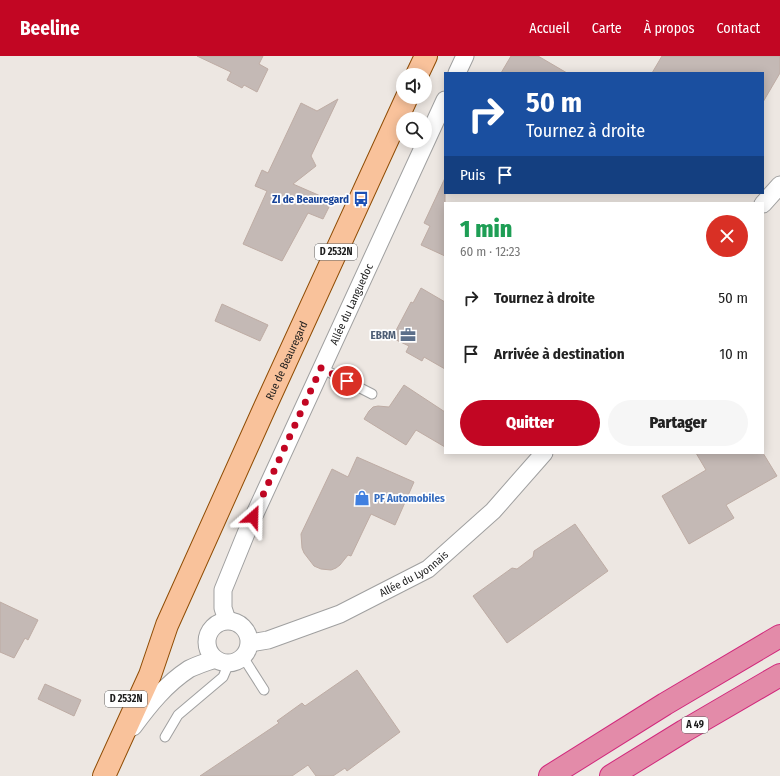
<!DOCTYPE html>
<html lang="fr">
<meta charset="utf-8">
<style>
:root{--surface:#fff;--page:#f6f6f6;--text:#222;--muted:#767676;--accent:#c20623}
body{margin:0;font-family:"Fira Sans Condensed",sans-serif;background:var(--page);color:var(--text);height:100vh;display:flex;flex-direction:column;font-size:15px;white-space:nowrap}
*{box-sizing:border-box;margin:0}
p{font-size:13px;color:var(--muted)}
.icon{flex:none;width:22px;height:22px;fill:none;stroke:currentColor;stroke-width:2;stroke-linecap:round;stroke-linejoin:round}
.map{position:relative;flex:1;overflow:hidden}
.side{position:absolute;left:444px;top:146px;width:320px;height:252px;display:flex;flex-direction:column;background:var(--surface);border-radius:0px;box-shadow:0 2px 10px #0003}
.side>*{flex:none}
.top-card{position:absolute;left:444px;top:16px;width:320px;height:122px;border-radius:0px;box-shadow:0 2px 10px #0003;background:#1a4fa0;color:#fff;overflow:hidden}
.buttons{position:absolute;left:396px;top:12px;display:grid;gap:8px}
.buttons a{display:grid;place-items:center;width:36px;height:36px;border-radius:50%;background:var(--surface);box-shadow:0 2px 10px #0003;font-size:20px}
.pin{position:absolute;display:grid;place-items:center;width:34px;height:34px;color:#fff;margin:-17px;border:2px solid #fff;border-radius:50%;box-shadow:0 1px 4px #0007}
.me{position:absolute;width:44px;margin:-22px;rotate:25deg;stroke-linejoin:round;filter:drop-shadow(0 0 3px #0008)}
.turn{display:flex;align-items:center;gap:14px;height:84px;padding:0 16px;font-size:18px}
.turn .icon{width:52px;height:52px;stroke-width:2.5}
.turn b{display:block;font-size:28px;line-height:34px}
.then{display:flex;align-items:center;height:38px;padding:0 16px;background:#0003;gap:8px;font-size:15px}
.round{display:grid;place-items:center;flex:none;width:42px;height:42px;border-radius:21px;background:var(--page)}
.summary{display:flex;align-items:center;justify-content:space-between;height:68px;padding:0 16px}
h1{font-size:24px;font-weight:800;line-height:30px;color:#1e9e55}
.cta{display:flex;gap:8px;margin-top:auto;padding:8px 16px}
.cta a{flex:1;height:46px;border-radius:24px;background:var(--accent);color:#fff;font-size:16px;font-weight:800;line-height:46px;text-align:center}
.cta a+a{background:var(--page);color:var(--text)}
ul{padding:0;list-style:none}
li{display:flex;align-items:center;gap:12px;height:56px;padding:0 16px}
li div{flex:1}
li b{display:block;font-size:15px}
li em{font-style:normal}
header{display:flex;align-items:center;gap:24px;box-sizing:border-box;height:56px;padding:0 20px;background:var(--accent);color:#fff}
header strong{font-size:19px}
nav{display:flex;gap:22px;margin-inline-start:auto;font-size:14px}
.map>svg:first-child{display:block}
</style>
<header>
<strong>Beeline</strong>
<nav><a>Accueil</a><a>Carte</a><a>À propos</a><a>Contact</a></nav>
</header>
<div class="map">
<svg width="780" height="720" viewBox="0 0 780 720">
<rect width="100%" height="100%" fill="#ede7e2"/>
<g fill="#c4b9b5" stroke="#beaca4">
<polygon points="197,0 263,0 259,8 268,13 257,36 244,29 242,32 227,24 231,16"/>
<polygon points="511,0 538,0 567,17 501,17"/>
<polygon points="662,0 780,0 780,17 763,46 763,17 652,17"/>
<polygon points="338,43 311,100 316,110 293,128 332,145 323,163 308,157 282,205 243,188 267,135 255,130 262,114 268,117 301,47 317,55"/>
<polygon points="445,122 445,200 421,189 430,170 424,167"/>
<polygon points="421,232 445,246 445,313 424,301 422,305 406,296 409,290 392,282 411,246 413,247"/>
<polygon points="222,248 268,269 260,285 215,265"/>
<polygon points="404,329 445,356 445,391 416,374 406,389 364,363 369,355 373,351 378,350 389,351"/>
<polygon points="696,397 763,397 777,420 726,449 734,462 689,488 662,440 706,414"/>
<polygon points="357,401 414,426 395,469 371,458 351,500 348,499 340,509 336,512 331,514 321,513 314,510 304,497 302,492 301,478 332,413 348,421"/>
<polygon points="575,468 608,515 507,587 473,540 512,512 517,513 533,501 534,495"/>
<polygon points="0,546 38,564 28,584 25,582 14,602 0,596"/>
<polygon points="357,614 400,676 347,715 345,712 333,720 316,720 308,709 292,720 200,720 279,667 277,665 302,647 305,650"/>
<polygon points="45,628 81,644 74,660 38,643"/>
</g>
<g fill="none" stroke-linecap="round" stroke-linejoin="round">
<defs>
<g id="lane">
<polyline points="321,312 372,338"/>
<polyline points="243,601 264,634"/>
<polyline points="165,681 178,659 223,621 229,607"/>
</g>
<g id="street">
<polyline points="457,17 465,0"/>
<polyline points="763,148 780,129"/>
<path id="s1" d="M227,564l-4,-12v-18l24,-59 198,-431"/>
<circle cx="228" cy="586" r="21"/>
<path id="s2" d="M250,587l18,-3 72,-26 88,-45 65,-58 51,-58"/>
<path d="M133,671c16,-22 33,-43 56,-58 8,-4 18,-7 26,-10"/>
</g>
<g id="primary">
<polyline points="417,19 426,0"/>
<path id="s3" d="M104,720l46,-101 17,-50 98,-218 142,-310"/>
</g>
<g id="highway">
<polyline points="550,720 665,648 780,580"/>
<polyline points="611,720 684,675 780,619"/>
</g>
</defs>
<use href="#lane" stroke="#a0a0a0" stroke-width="11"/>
<use href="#street" stroke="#a0a0a0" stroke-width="19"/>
<use href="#primary" stroke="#8f4c04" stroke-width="24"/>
<use href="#highway" stroke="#d1297c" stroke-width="24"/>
<use href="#lane" stroke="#fff" stroke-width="9"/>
<use href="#street" stroke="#fff" stroke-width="17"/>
<use href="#primary" stroke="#f9c29b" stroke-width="22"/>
<use href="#highway" stroke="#e38ba9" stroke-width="22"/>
</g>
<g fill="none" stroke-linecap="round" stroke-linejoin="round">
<polyline stroke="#c20623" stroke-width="7" stroke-dasharray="0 12.6" points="253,461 321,312 347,325"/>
</g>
<defs>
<symbol id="bus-bare" viewBox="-9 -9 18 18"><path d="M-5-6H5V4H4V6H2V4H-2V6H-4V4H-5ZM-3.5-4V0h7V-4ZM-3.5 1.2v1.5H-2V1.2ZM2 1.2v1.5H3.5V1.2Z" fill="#1a4fb4" stroke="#fff" stroke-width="2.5" paint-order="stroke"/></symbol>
<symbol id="office-bare" viewBox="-9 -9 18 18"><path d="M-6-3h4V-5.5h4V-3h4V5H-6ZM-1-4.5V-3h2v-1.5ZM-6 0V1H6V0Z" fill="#5c6f8a" stroke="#fff" stroke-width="2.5" paint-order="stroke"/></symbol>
<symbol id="shop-bare" viewBox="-9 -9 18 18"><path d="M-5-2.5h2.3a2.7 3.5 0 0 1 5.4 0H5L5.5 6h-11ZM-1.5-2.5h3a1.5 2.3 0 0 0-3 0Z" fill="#3f7fe0" stroke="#fff" stroke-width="2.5" paint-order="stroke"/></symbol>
</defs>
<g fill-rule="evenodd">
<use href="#bus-bare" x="350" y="132" width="22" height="22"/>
<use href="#office-bare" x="397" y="268" width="22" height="22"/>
<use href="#shop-bare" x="351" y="431" width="22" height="22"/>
</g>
<g text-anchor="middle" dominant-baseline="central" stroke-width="3.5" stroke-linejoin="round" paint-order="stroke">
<g fill="#fff" stroke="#606060" stroke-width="1">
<rect x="315" y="188" width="42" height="16" rx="3"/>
<rect x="105" y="635" width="42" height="16" rx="3"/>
<rect x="682" y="661" width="26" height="16" rx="3"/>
</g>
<g font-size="10" font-weight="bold" fill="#1c1c1c">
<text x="336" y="196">D 2532N</text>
<text x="126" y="643">D 2532N</text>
<text x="695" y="669">A 49</text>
</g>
<g font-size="11" font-weight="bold" fill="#164399" stroke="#fff" text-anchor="end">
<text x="349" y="143">ZI de Beauregard</text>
</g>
<g font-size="11" fill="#1c1c1c" stroke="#fff">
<text stroke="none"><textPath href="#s1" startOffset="344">Allée du Languedoc</textPath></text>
<text stroke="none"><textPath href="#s3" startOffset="454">Rue de Beauregard</textPath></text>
<text stroke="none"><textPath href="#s2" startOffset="179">Allée du Lyonnais</textPath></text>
</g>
<g font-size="11" font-weight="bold" fill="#4e5e75" stroke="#fff" text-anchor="end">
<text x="396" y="279">EBRM</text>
</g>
<g font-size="11" font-weight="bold" fill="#366cbe" stroke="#fff" text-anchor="start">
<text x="374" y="442">PF Automobiles</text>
</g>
</g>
</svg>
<div class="buttons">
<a><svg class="icon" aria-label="sound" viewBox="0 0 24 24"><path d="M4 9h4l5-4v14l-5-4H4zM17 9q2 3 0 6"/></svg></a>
<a><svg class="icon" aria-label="search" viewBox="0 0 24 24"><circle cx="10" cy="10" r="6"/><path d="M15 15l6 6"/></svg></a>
</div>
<div class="pin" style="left:347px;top:325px;background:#d93025"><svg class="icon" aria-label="arrive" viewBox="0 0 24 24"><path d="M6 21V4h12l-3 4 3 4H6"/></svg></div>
<svg class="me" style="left:253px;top:461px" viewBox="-20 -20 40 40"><path d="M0-17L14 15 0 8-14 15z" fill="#c20623" stroke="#fff" stroke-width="4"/></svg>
<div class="top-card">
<div class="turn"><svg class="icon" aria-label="right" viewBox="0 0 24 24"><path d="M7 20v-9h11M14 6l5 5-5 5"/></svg><div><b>50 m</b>Tournez à droite</div></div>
<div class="then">Puis<svg class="icon" aria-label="arrive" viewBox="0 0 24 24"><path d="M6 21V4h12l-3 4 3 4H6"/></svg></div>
</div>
<section class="side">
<div class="summary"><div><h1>1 min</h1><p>60 m · 12:23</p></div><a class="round" style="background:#d93025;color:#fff"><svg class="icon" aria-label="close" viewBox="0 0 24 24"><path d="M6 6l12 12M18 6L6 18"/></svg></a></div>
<ul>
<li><svg class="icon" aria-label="right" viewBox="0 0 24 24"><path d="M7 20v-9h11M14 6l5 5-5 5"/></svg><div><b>Tournez à droite</b></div><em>50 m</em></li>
<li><svg class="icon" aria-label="arrive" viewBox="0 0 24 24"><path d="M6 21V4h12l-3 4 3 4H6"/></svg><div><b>Arrivée à destination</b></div><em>10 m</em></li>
</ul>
<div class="cta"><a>Quitter</a><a>Partager</a></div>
</section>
</div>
